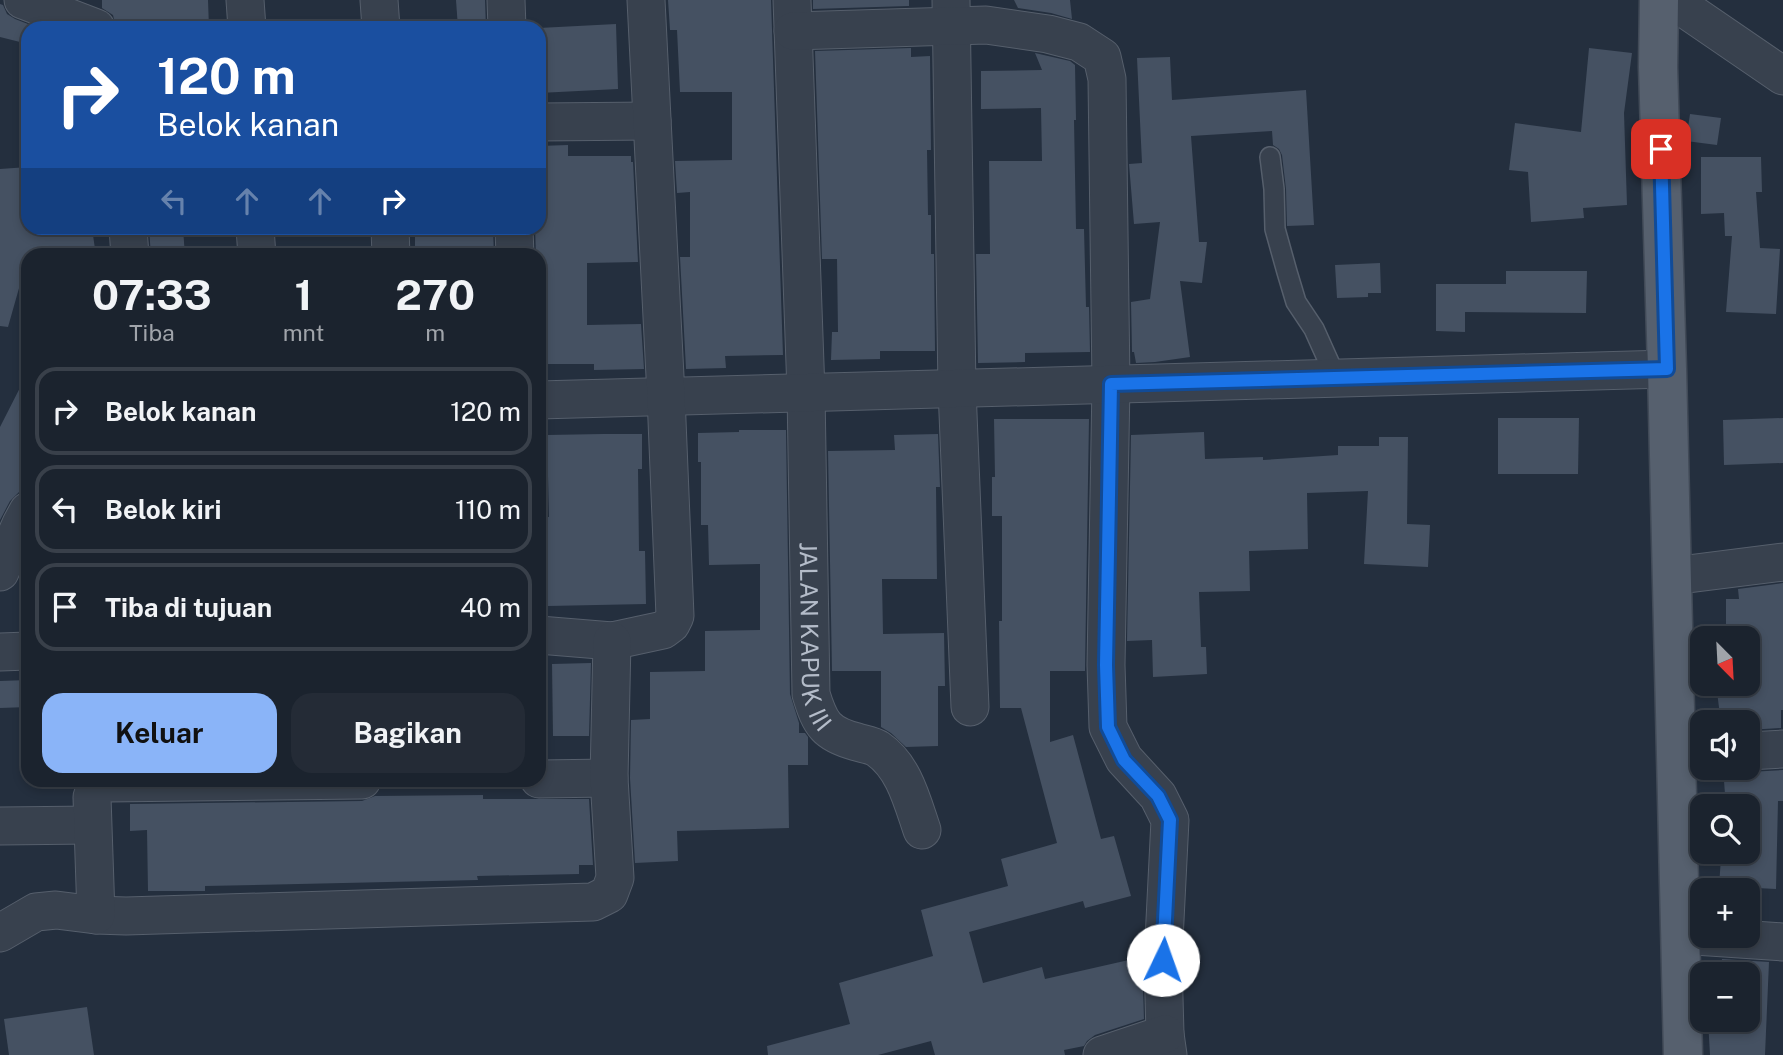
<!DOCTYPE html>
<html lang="id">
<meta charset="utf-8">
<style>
:root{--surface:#1b232e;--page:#242b36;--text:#f1f3f6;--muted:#a0a4aa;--line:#39404a;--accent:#8ab4f8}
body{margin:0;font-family:"Public Sans",sans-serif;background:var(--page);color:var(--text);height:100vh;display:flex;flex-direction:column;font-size:26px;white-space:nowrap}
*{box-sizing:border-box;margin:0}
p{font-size:23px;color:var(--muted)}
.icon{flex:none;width:38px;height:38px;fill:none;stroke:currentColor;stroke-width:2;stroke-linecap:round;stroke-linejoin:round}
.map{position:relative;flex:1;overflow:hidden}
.side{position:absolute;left:21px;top:248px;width:525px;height:539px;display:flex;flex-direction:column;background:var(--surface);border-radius:21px;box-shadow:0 4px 10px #0003,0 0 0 2px var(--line)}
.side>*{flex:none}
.hud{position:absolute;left:21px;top:21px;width:525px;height:214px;border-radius:21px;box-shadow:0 4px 10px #0003,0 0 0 2px var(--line);background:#1a4fa0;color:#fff;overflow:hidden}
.needle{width:46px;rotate:156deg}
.tools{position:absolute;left:1690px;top:626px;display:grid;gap:14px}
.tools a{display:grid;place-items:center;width:70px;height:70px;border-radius:14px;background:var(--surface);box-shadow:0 4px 10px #0003,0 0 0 2px var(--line);font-size:35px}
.pin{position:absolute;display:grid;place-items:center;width:60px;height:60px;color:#fff;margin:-30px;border-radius:14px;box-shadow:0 4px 10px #0006}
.me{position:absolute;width:77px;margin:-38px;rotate:3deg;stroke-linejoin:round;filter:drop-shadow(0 0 5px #0008)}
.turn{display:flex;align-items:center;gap:24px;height:147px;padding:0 21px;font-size:32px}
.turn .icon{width:91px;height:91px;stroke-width:2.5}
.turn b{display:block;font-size:49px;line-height:60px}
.lanes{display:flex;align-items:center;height:66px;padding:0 21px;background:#0003;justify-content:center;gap:35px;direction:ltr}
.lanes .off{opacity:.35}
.eta{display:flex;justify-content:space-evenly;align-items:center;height:119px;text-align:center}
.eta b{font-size:42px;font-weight:700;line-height:49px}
.primary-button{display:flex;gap:14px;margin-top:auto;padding:14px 21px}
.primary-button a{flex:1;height:80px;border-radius:21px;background:var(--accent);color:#111;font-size:28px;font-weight:700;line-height:80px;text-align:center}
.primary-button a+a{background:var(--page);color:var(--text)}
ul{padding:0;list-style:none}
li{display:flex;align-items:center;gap:21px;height:88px;margin:0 14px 10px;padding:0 7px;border:4px solid var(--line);border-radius:21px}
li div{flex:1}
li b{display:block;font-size:26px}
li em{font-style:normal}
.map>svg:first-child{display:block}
</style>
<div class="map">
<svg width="1783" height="1055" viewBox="0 0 1783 1055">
<rect width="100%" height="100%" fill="#242f3e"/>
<g fill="#455162">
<polygon points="102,0 208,0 209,28 116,28 113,15 102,8"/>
<polygon points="456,0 485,0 486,28 458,28"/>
<polygon points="668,0 771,0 783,355 725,356 726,368 686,369 680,257 690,257 690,192 677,193 675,161 732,160 732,92 680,92 677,30 670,30"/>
<polygon points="813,0 909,0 909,6 813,9"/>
<polygon points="1014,0 1070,0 1072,19 1051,13 1018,8"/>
<polygon points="0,4 3,5 7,14 15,19 28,24 28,44 0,37"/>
<polygon points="616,24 618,89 539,93 539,28"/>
<polygon points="911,48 911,57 930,56 931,150 927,150 928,215 931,215 931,254 934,254 935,351 880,351 880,359 831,360 832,332 838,332 837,259 822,259 815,51"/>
<polygon points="1589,48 1632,53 1624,113 1627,205 1583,208 1584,218 1531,222 1528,172 1509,170 1515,123 1581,132"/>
<polygon points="1035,53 1070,61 1075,65 1076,120 1074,120 1076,229 1084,229 1086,307 1089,307 1090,352 1025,353 1025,362 978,363 976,254 990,254 989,161 1042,161 1041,108 981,109 981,71 1042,70"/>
<polygon points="1170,57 1172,100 1306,90 1314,225 1287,226 1286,189 1282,155 1279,149 1273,145 1272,131 1191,136 1199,242 1207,242 1202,283 1180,281 1190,357 1155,362 1136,363 1134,352 1132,352 1131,302 1150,299 1160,222 1134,224 1129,164 1142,163 1137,58"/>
<polygon points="1690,114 1721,118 1717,145 1686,141"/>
<polygon points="568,145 568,156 631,156 631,162 633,162 638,262 587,263 587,325 641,324 644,369 594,370 594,364 539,364 539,322 545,322 544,256 536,256 535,228 539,228 539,146"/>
<polygon points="1701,157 1761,157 1762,192 1756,192 1760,248 1780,249 1776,314 1726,312 1732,236 1725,236 1724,213 1701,214"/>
<polygon points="28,167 28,228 92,228 96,256 28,256 28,267 25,267 8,327 0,326 0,169"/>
<polygon points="149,228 183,228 185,256 151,256"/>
<polygon points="415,228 493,228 494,256 415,256"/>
<polygon points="1380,263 1381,293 1368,293 1368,297 1337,298 1335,265"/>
<polygon points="1506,271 1587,271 1586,313 1465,312 1465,332 1436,331 1436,284 1506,284"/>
<polygon points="28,372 28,475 19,492 10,501 0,520 0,427"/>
<polygon points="1498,418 1579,418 1578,474 1498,474"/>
<polygon points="1783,418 1783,463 1724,465 1723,420"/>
<polygon points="994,419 1089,419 1085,671 1050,671 1050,742 1073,735 1101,839 1114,836 1131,896 1085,908 1083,901 969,932 983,983 1042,967 1045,979 1142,957 1144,1019 1095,1035 1087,1041 1084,1046 1064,1050 1065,1055 935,1055 931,1041 878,1055 768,1055 767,1046 850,1024 839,983 933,956 921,910 1008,886 1001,859 1057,843 1021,708 1000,708 999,621 1002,621 1002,516 992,516 992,477 995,477"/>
<polygon points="739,430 786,430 790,694 799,723 799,733 805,733 808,737 808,765 788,765 789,828 677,831 678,861 635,863 630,778 631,720 650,719 650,672 705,671 705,631 760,630 760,564 709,565 708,525 701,525 701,462 698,462 698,433 739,432"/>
<polygon points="1204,432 1205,459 1263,457 1263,460 1338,455 1338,446 1379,446 1379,437 1408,437 1407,524 1430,525 1428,567 1364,564 1368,491 1307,493 1308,549 1249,551 1250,591 1199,592 1201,647 1206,647 1207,674 1153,677 1152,640 1127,641 1131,435"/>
<polygon points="603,434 642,434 642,469 638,469 639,551 645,551 646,604 548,606 547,517 549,517 547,435"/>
<polygon points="938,434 940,487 936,487 937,579 882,579 883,634 944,633 945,686 938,686 938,746 906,747 891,733 881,727 881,671 832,671 828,451 895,450 894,435"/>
<polygon points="1783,583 1783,710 1781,710 1781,728 1748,730 1748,723 1721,723 1716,684 1748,684 1748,628 1726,628 1726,599 1739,599 1738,589"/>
<polygon points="591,663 589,736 553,736 552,664"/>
<polygon points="28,680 28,707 0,708 0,681"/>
<polygon points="1723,768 1737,768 1749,772 1783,770 1783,801 1778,801 1776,889 1719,886 1721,858 1748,860 1748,807 1726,807"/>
<polygon points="483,795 483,799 589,799 593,865 579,865 579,874 477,876 478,880 205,886 205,891 148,891 147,830 130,831 130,804 362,801 375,796"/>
<polygon points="1722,959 1769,962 1765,1055 1710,1055 1708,1020 1748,1020 1748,975 1721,975"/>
<polygon points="87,1007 94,1055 9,1055 4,1019"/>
</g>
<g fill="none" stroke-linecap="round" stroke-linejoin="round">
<defs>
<polyline id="lane" points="1270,157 1274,189 1275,229 1287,272 1296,302 1314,329 1336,378"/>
<g id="street">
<polyline points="23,0 96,28"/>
<polyline points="245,0 247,28"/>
<polyline points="379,0 381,28"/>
<polyline points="506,0 507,28"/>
<path id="s1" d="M792,0l14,392 5,302c9,30 15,40 46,48 6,2 15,3 21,7 26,18 34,52 44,81"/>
<polyline points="951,0 957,389 970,707"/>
<polyline points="1672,0 1783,76"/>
<polyline points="793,31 986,25 1048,34 1079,42 1102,57 1107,79 1111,384 1106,665 1108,727 1124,759 1158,796 1170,820 1163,960 1165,1034 1168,1055"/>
<polyline points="539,122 652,121"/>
<polyline points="128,228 130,256"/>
<polyline points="255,228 257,256"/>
<polyline points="390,228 391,256"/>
<polyline points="514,228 515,256"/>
<polyline points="539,400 1667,369"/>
<polyline points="0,572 21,524 28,511"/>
<polyline points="1672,576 1783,562"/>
<polyline points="539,635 612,641 663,630 671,624 675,616 666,396 646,0"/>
<polyline points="0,652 28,651"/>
<polyline points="1748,751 1783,749"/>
<polyline points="1676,753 1703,752"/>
<polyline points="539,779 609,778"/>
<polyline points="0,826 92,825"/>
<polyline points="96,915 126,916 593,902 609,894 615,878 609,778 612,641"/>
<polyline points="0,933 36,912 56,910 96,915 92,797 96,788 107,783 362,780"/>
<polyline points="1680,935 1783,942"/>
<polyline points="1102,1055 1165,1034"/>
</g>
<polyline id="primary" points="1659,0 1658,67 1667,369 1683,1055"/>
</defs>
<use href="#lane" stroke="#565f6c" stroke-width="22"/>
<use href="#street" stroke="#565f6c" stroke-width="39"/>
<use href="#primary" stroke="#414a57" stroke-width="41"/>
<use href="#lane" stroke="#38414e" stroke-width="19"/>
<use href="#street" stroke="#38414e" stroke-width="37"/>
<use href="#primary" stroke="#56606e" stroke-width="38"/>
</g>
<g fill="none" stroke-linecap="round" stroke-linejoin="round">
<defs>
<polyline id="route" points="1163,960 1170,820 1158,796 1124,760 1108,727 1106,665 1111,384 1667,369 1661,149"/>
</defs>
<use href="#route" stroke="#114b97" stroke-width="18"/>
<use href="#route" stroke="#1a73e8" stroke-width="12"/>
</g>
<g text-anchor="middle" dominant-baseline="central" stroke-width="5" stroke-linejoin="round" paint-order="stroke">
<g font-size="24" fill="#b4bcc9" stroke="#1d2633">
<text stroke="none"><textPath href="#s1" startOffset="637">JALAN KAPUK III</textPath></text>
</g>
</g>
</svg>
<div class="tools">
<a><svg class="needle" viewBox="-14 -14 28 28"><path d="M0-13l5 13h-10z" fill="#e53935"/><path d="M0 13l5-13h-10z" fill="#a0a4aa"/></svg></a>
<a><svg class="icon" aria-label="sound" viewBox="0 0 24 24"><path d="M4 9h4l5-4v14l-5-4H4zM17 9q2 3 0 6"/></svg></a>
<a><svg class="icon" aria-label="search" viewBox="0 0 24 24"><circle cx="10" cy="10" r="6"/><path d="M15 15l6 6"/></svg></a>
<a>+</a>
<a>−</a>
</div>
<div class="pin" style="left:1661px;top:149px;background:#d93025"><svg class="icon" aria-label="arrive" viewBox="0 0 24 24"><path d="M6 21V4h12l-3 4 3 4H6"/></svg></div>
<svg class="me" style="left:1163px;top:960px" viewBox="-20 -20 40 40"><circle r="19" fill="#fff"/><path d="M0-13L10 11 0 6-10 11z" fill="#1a73e8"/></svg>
<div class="hud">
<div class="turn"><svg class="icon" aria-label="right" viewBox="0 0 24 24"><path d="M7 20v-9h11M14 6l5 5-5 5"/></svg><div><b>120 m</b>Belok kanan</div></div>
<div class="lanes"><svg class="icon off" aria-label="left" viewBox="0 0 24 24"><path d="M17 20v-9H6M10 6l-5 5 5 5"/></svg><svg class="icon off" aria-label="ahead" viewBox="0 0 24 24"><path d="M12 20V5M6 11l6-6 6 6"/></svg><svg class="icon off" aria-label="ahead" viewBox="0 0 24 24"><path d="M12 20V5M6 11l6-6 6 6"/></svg><svg class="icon" aria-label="right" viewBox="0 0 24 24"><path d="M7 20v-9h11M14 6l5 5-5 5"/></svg></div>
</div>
<section class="side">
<div class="eta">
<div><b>07:33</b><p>Tiba</p></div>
<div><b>1</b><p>mnt</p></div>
<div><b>270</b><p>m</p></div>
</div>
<ul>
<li><svg class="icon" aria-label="right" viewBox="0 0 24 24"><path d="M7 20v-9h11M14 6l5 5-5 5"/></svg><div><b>Belok kanan</b></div><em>120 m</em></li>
<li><svg class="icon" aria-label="left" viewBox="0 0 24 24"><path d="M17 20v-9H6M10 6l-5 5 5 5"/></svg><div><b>Belok kiri</b></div><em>110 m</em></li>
<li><svg class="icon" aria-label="arrive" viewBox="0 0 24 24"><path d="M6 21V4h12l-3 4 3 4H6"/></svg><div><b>Tiba di tujuan</b></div><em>40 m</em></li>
</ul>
<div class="primary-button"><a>Keluar</a><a>Bagikan</a></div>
</section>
</div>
